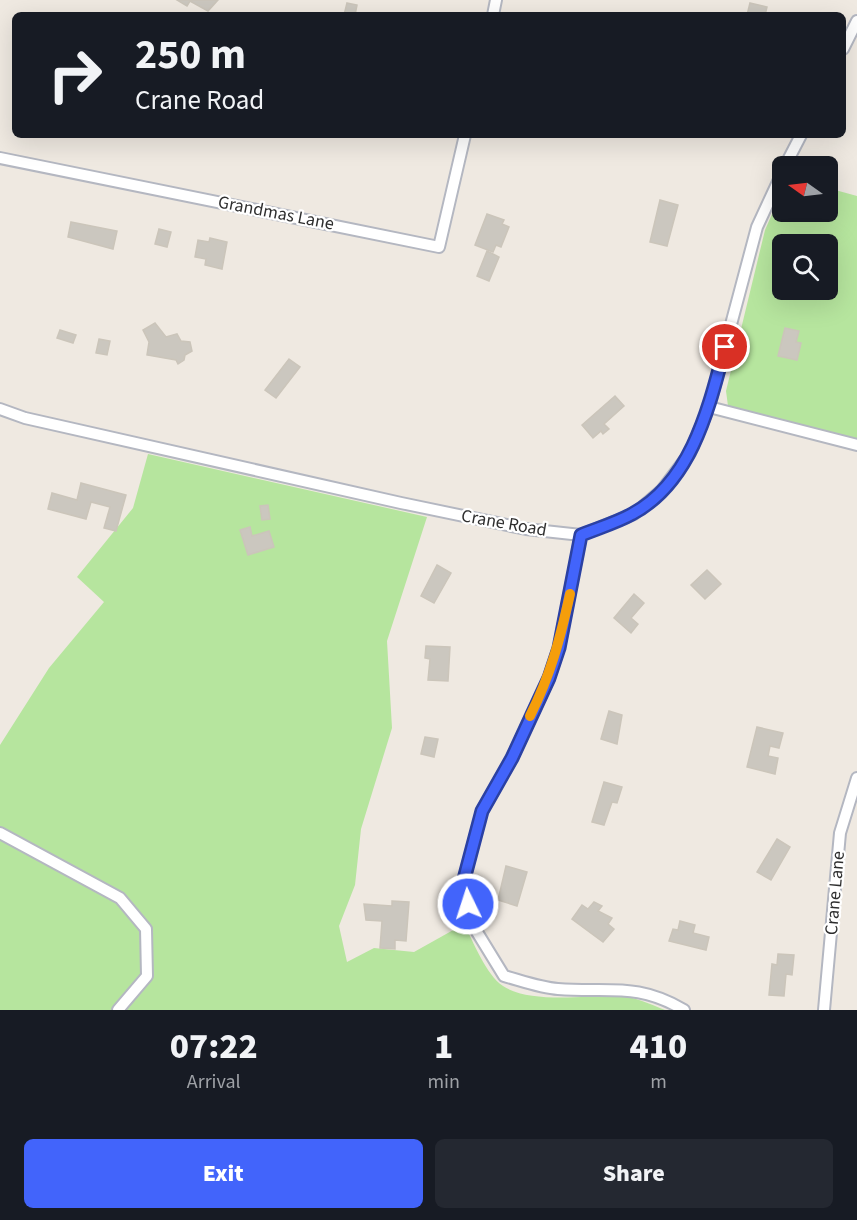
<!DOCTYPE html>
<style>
:root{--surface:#171b24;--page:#242831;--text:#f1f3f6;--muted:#9ea1a6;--accent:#4264fb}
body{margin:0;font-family:"Source Sans 3",sans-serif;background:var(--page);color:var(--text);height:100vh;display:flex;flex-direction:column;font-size:22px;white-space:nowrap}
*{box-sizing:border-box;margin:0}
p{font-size:20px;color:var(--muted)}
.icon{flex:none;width:33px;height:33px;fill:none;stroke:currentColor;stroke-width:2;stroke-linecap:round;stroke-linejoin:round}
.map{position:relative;height:1010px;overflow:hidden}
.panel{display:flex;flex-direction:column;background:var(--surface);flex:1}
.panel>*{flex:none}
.hud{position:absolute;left:12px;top:12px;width:834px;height:126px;border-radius:9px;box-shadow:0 6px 24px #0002;background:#171b24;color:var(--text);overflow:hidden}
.needle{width:39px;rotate:284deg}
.tools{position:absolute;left:772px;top:156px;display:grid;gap:12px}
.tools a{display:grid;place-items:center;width:66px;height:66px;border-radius:9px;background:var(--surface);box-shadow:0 6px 24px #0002;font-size:30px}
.pin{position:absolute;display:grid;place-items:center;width:51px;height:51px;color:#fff;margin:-26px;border:3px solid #fff;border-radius:50%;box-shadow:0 2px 6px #0007}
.me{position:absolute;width:66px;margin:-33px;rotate:356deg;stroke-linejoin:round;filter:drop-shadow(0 0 4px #0008)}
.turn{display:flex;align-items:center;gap:21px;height:126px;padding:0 24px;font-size:27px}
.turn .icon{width:78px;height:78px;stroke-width:2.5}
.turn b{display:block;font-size:42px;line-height:51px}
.eta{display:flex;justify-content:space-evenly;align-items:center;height:102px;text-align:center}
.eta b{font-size:36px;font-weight:800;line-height:42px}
.primary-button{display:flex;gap:12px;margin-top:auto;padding:12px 24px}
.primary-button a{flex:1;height:69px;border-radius:9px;background:var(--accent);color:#fff;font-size:24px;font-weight:800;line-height:69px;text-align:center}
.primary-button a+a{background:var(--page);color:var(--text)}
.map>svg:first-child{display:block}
</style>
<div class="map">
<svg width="857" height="1010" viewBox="0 0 857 1010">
<rect width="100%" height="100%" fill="#efe9e1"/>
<g fill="#b6e59e" fill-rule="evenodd">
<path d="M828,188l29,8v246l-129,-36 -2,-15 39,-161 18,-41v23h45zM783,244h45v46h-45z"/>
<path d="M148,454l279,63 -40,124 5,87 -31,101 -6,56 -16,41 8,36 27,-14 40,4 50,-28c9,17 22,51 39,62 27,18 83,9 114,10 16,0 33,8 48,14h-665v-265l49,-77 55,-66 -27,-25 56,-69z"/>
</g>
<g fill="#cbc7bf" stroke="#cbc5ba" stroke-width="1.5">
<polygon points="177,0 218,0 208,11 190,1 187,6"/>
<polygon points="347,3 357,5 355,15 344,15"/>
<polygon points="750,3 767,7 765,15 747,15"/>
<polygon points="660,200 678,205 667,246 650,242"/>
<polygon points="487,214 504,220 502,224 509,227 501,247 496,245 493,252 475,245"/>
<polygon points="71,222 117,231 113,249 68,237"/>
<polygon points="159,229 171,232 167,247 155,244"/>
<polygon points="210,238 227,242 222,269 205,265 206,259 195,257 198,240 209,242"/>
<polygon points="487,251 499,257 489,281 477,276"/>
<polygon points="155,323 166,337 177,334 181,341 190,342 192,351 185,355 184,360 178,364 176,360 147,355 149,342 143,330"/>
<polygon points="785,328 799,331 796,342 801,343 797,360 778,356"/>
<polygon points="60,330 76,335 73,343 57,338"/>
<polygon points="99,339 110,341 107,355 96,353"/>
<polygon points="289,359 300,367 276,398 265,390"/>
<polygon points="615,396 624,406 604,424 609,429 603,434 601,431 593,438 582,425"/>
<polygon points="81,483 126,495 116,531 104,528 110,507 91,502 86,519 48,509 52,493 77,500"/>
<polygon points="268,505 270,519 262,520 260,506"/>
<polygon points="250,527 252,536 269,531 274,547 248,555 240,530"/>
<polygon points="437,565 451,573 434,603 421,596"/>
<polygon points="707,570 721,584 705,599 691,585"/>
<polygon points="634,594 644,603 631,618 638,624 631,633 614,618"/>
<polygon points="426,646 450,647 448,681 428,680 430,659 425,658"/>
<polygon points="609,711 622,715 617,744 601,739"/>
<polygon points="757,727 783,733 779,748 770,746 768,756 778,758 775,774 747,767"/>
<polygon points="425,737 438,739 434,757 421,754"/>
<polygon points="604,782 622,787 617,803 612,802 604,825 592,822"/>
<polygon points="777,839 790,847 771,880 757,872"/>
<polygon points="506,866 527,872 517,906 498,900"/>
<polygon points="392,901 409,902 406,941 395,940 395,949 380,948 382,921 366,920 364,904 392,906"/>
<polygon points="594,902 602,906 598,911 612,918 608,924 614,929 603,942 572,919 582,905 588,909"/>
<polygon points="680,921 695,925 693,933 709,937 706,950 669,941 673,929 678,930"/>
<polygon points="778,954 794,955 792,975 786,974 784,996 769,995 772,964 777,965"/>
</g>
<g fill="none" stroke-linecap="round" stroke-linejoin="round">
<defs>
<g id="minor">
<polyline points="493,15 496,0"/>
<polyline points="843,49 857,21"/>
<polyline points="0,158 439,247 465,135"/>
<polyline points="785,166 801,135"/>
<polyline points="709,407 857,445"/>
<polyline points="0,409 25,418 401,503 526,529 581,535 634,514 662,490 690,453 709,407 757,227 783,171"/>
<path d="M581,535l-22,113 -10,30 -37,80 -30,53 -19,72 1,6 13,43 27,44c18,5 37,12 54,13 51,4 79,-7 126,21"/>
<polyline points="0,833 120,898 146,929 147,976 118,1010"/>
<polyline points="824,1010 840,833 857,778"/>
</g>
</defs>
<use href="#minor" stroke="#b4b7c1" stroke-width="14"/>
<use href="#minor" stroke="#fff" stroke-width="10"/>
</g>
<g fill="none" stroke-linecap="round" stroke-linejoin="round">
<defs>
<path id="route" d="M468,904l-5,-21 19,-72 30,-53 37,-80 10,-30 22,-113c17,-7 35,-12 51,-21 60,-32 77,-107 93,-167"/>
</defs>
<use href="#route" stroke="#2b41a3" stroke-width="15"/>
<use href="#route" stroke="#4264fb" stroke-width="10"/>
<path stroke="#f59e0b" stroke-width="10" d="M530,716c21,-42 30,-77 40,-122"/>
</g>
<g text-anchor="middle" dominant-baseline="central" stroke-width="4.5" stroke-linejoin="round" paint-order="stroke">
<g font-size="18" fill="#2e2e2e" stroke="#fff">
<text transform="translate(276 213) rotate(11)">Grandmas Lane</text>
<text transform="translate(504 523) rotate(10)">Crane Road</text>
<text transform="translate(835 893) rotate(-85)">Crane Lane</text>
</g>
</g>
</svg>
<div class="tools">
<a><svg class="needle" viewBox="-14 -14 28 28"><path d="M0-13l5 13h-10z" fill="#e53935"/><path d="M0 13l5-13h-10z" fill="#9ea1a6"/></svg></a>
<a><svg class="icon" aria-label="search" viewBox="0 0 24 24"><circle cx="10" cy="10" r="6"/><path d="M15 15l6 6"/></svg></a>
</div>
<div class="pin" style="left:725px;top:347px;background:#d93025"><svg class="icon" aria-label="arrive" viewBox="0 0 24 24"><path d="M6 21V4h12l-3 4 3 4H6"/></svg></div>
<svg class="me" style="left:468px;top:904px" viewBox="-20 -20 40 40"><circle r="17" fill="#4264fb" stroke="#fff" stroke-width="3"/><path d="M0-11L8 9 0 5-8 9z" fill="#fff"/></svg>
<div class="hud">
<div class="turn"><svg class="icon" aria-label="right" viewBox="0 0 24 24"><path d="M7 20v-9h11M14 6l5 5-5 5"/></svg><div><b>250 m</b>Crane Road</div></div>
</div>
</div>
<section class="panel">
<div class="eta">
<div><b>07:22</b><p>Arrival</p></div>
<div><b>1</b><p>min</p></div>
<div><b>410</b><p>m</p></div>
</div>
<div class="primary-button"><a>Exit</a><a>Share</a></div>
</section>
